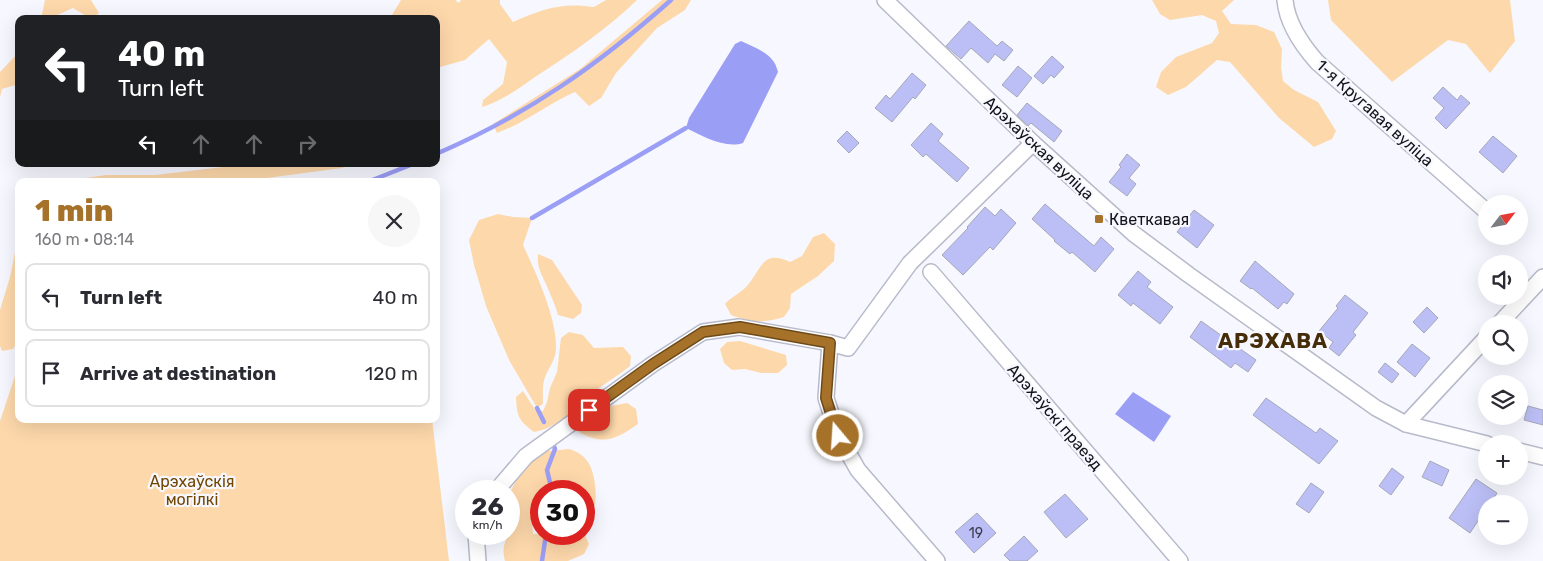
<!DOCTYPE html>
<meta charset="utf-8">
<style>
:root{--surface:#fff;--page:#f7f7f7;--text:#2b2b33;--muted:#7c7c81;--line:#e1e1e2;--accent:#a6722a}
body{margin:0;font-family:Rubik,sans-serif;background:var(--page);color:var(--text);height:100vh;display:flex;flex-direction:column;font-size:19px;white-space:nowrap}
*{box-sizing:border-box;margin:0}
p{font-size:16px;color:var(--muted)}
.icon{flex:none;width:28px;height:28px;fill:none;stroke:currentColor;stroke-width:2;stroke-linecap:round;stroke-linejoin:round}
.map{position:relative;flex:1;overflow:hidden}
.sheet{position:absolute;left:15px;top:178px;width:425px;height:245px;display:flex;flex-direction:column;background:var(--surface);border-radius:10px;box-shadow:0 5px 20px #0002}
.sheet>*{flex:none}
.hud{position:absolute;left:15px;top:15px;width:425px;height:152px;border-radius:10px;box-shadow:0 5px 20px #0002;background:#202124;color:#fff;overflow:hidden}
.needle{width:32px;rotate:58deg}
.controls{position:absolute;left:1478px;top:195px;display:grid;gap:10px}
.controls a{display:grid;place-items:center;width:50px;height:50px;border-radius:50%;background:var(--surface);box-shadow:0 5px 20px #0002;font-size:25px}
.speed{position:absolute;left:455px;top:480px;display:flex;gap:10px;font-size:25px;font-weight:700;text-align:center}
.speed>*{display:grid;place-content:center;width:65px;height:65px;border-radius:50%;background:var(--surface);box-shadow:0 5px 20px #0002;line-height:1}
.speed small{font-size:12px;font-weight:400}
.speed .limit{border:8px solid #d22;background:#fff;color:#111}
.pin{position:absolute;display:grid;place-items:center;width:42px;height:42px;color:#fff;margin:-21px;border-radius:10px;box-shadow:0 2px 8px #0006}
.me{position:absolute;width:55px;margin:-28px;rotate:342deg;stroke-linejoin:round;filter:drop-shadow(0 0 4px #0008)}
.turn{display:flex;align-items:center;gap:18px;height:105px;padding:0 20px;font-size:22px}
.turn .icon{width:65px;height:65px;stroke-width:2.5}
.turn b{display:block;font-size:35px;line-height:42px}
.lanes{display:flex;align-items:center;height:48px;padding:0 20px;background:#0003;justify-content:center;gap:25px;direction:ltr}
.lanes .off{opacity:.35}
.round{display:grid;place-items:center;flex:none;width:52px;height:52px;border-radius:26px;background:var(--page)}
.overview{display:flex;align-items:center;justify-content:space-between;height:85px;padding:0 20px}
h1{font-size:30px;font-weight:800;line-height:38px;color:var(--accent)}
ul{padding:0;list-style:none}
li{display:flex;align-items:center;gap:15px;height:68px;margin:0 10px 8px;padding:0 10px;border:2px solid var(--line);border-radius:10px}
li div{flex:1}
li b{display:block;font-size:19px}
li em{font-style:normal}
.map>svg:first-child{display:block}
</style>
<div class="map">
<svg width="1543" height="561" viewBox="0 0 1543 561">
<rect width="100%" height="100%" fill="#f7f8ff"/>
<g fill="#fdd8ab">
<polygon points="45,0 91,0 99,13 91,19 73,8 53,17 52,19 41,19"/>
<path d="M401,0h54l4,3 2,-3h39v4l13,18c28,-13 50,-20 81,-15l12,-7h31c-30,29 -66,54 -102,77 -17,12 -33,24 -53,30l1,-7 20,-16 4,-22 -18,-23 -24,21 -25,7 -4,-2v-46h-41l-3,-4z"/>
<path d="M662,0h29l-6,10 -28,18 -41,45 -15,25 -12,8 -14,-14c-27,12 -50,31 -78,41l-4,-9 87,-55z"/>
<polygon points="1152,0 1234,0 1222,11 1231,24 1256,25 1274,32 1282,49 1281,67 1283,81 1294,90 1318,102 1336,131 1332,139 1314,147 1279,118 1230,62 1217,60 1186,87 1168,95 1156,87 1161,72 1176,57 1212,43 1219,33 1216,21 1202,15 1170,20 1160,14"/>
<polygon points="1328,0 1510,0 1515,41 1490,73 1466,44 1448,40 1392,82 1331,20"/>
<polygon points="19,52 19,84 2,89 0,97 0,72"/>
<polygon points="249,164 355,164 342,168 245,181 65,181 106,175 155,175"/>
<path d="M498,214l15,3 19,1 -9,27c13,28 34,73 33,103 0,12 -7,19 -11,29 -3,8 -2,19 -2,27l-6,4 -28,-48 -23,-54 -12,-41 -5,-25 10,-20z"/>
<polygon points="19,233 19,340 13,349 2,351 0,346 0,310 10,277"/>
<path d="M824,233l11,11 -1,17 -16,15 -27,18 -1,14 -6,9c-21,6 -32,6 -53,-2l-6,-11c6,-7 15,-11 21,-17 16,-18 16,-38 44,-25l12,-6 11,-19z"/>
<path d="M538,254l14,6 30,45 -1,8 -8,6 -15,-4c-2,-6 -4,-13 -7,-19 -5,-15 -15,-26 -13,-42z"/>
<path d="M569,332l14,3 11,13 29,-1 8,9 -1,10c-11,9 -23,16 -35,25 -19,15 -36,37 -61,41 -16,-12 -17,-16 -18,-35l7,-6 13,20h7l4,-9 3,-14 7,-16 4,-34z"/>
<polygon points="740,341 786,355 787,365 778,373 761,373 745,369 732,370 724,363 720,349 727,342"/>
<polygon points="19,364 19,419 432,419 449,561 0,561 0,421"/>
<path d="M627,403l9,6 2,15c-21,15 -35,22 -59,8l-2,-8 23,-16z"/>
<path d="M569,449c4,1 8,3 11,5 15,9 17,36 15,51l-9,7h-2v-21h-43v26l-5,1 -4,5 1,11 51,-1 5,11 -5,10 -16,7h-63c-4,-15 0,-23 11,-33l-7,-7v-27l7,-13 5,-14 17,-15z"/>
</g>
<g fill="#9b9ef5">
<path d="M741,41c16,8 33,12 37,31l-35,71c-18,6 -41,-7 -57,-15l3,-10 46,-74z"/>
<polygon points="1133,392 1171,416 1154,442 1115,414"/>
</g>
<g fill="none" stroke-linecap="round" stroke-linejoin="round">
<g stroke="#9b9ef5" stroke-width="4.5">
<path d="M436,154c91,-39 162,-89 235,-154"/>
<polyline points="370,181 413,164"/>
<polyline points="532,218 686,128"/>
<polyline points="537,408 544,422"/>
<polyline points="552,491 547,470 555,449 552,441"/>
<polyline points="542,561 546,534"/>
</g>
</g>
<g fill="#bbbff5" stroke="#a6a8b8">
<polygon points="969,21 997,46 1002,41 1013,50 1004,61 995,54 988,63 971,48 961,59 946,46"/>
<polygon points="1052,56 1064,67 1054,78 1051,75 1043,84 1034,76"/>
<polygon points="1018,66 1032,78 1017,97 1002,85"/>
<polygon points="912,73 926,85 915,99 913,97 892,122 875,108 886,95 890,99"/>
<polygon points="1443,87 1457,100 1461,95 1470,103 1446,129 1435,118 1444,108 1433,98"/>
<polygon points="1027,103 1062,131 1054,142 1031,123 1028,126 1017,115"/>
<polygon points="931,123 943,134 938,141 969,168 957,182 926,154 923,157 911,145"/>
<polygon points="847,131 859,143 849,153 837,141"/>
<polygon points="1493,136 1517,156 1503,173 1479,152"/>
<polygon points="1127,154 1140,165 1129,178 1136,184 1127,196 1109,182 1121,167 1119,165"/>
<polygon points="1045,204 1094,246 1101,237 1114,249 1095,272 1072,252 1070,254 1054,241 1055,240 1032,219"/>
<polygon points="985,207 995,216 1001,209 1016,223 993,250 990,247 963,275 942,255 968,228 967,227"/>
<polygon points="1194,210 1214,225 1197,248 1177,232"/>
<polygon points="1255,261 1294,294 1287,304 1284,302 1278,309 1252,288 1251,289 1240,281"/>
<polygon points="1138,271 1151,282 1147,287 1173,307 1160,324 1133,303 1131,306 1118,295"/>
<polygon points="1345,295 1368,313 1353,332 1356,335 1339,356 1329,348 1333,342 1319,331 1338,308 1336,306"/>
<polygon points="1427,307 1438,318 1424,333 1413,322"/>
<polygon points="1201,321 1256,360 1248,372 1235,363 1231,368 1190,337"/>
<polygon points="1412,344 1430,358 1415,377 1397,362"/>
<polygon points="1385,363 1399,374 1392,383 1378,372"/>
<polygon points="1266,398 1316,433 1320,428 1338,441 1319,464 1253,415"/>
<polygon points="1528,406 1543,410 1543,425 1524,420"/>
<polygon points="1430,461 1449,470 1442,486 1422,477"/>
<polygon points="1392,468 1404,477 1391,495 1379,486"/>
<polygon points="1476,479 1497,493 1490,504 1486,504 1486,509 1470,533 1449,518"/>
<polygon points="1311,483 1324,492 1309,513 1296,504"/>
<polygon points="1065,494 1088,519 1066,538 1044,512"/>
<polygon points="977,513 996,533 974,553 955,532"/>
<polygon points="1024,536 1038,551 1027,561 1010,561 1004,555"/>
</g>
<g fill="none" stroke-linecap="round" stroke-linejoin="round">
<defs>
<g id="minor">
<polyline points="885,0 1033,143 1134,234 1189,275 1376,408 1406,424 1487,444"/>
<path d="M1285,0c2,23 17,45 32,62l169,149"/>
<polyline points="931,272 1180,561"/>
<polyline points="1499,324 1543,277"/>
<polyline points="830,343 826,398 838,435 858,470 937,561"/>
<polyline points="1406,424 1486,338"/>
<polyline points="1519,451 1543,457"/>
<polyline points="496,491 526,456 653,364 703,332 739,327 830,343 848,348 910,263 1033,143"/>
<polyline points="476,534 478,561"/>
</g>
</defs>
<use href="#minor" stroke="#b8baca" stroke-width="18"/>
<use href="#minor" stroke="#fff" stroke-width="15"/>
</g>
<g fill="none" stroke-linecap="round" stroke-linejoin="round">
<defs>
<polyline id="route" points="589,410 653,364 703,332 740,327 830,343 826,398 838,436"/>
</defs>
<use href="#route" stroke="#6c4a1b" stroke-width="12"/>
<use href="#route" stroke="#a6722a" stroke-width="9"/>
</g>
<rect fill="#a6722a" stroke="#f7f8ff" stroke-width="2" x="1094" y="214" width="10" height="10" rx="2.5"/>
<g text-anchor="middle" dominant-baseline="central" stroke-width="4.5" stroke-linejoin="round" paint-order="stroke">
<g font-size="14" fill="#3c3d4f">
<text x="976" y="533">19</text>
</g>
<g font-size="16" fill="#121218" stroke="#f7f8ff">
<text transform="translate(1375 113) rotate(42)">1-я Кругавая вуліца</text>
<text transform="translate(1039 148) rotate(43)">Арэхаўская вуліца</text>
<text transform="translate(1055 417) rotate(49)">Арэхаўскі праезд</text>
</g>
<g font-size="16" fill="#121218" stroke="#f7f8ff" text-anchor="start">
<text x="1109" y="219">Кветкавая</text>
</g>
<g font-size="16" fill="#714700" stroke="#f7f8ff">
<text x="192" y="481">Арэхаўскія<tspan x="192" dy="18">могілкі</tspan></text>
</g>
<g font-size="21" font-weight="bold" letter-spacing="1" fill="#462d0a" stroke="#f7f8ff">
<text x="1273" y="340">АРЭХАВА</text>
</g>
</g>
</svg>
<div class="controls">
<a><svg class="needle" viewBox="-14 -14 28 28"><path d="M0-13l5 13h-10z" fill="#e53935"/><path d="M0 13l5-13h-10z" fill="#7c7c81"/></svg></a>
<a><svg class="icon" aria-label="sound" viewBox="0 0 24 24"><path d="M4 9h4l5-4v14l-5-4H4zM17 9q2 3 0 6"/></svg></a>
<a><svg class="icon" aria-label="search" viewBox="0 0 24 24"><circle cx="10" cy="10" r="6"/><path d="M15 15l6 6"/></svg></a>
<a><svg class="icon" aria-label="layers" viewBox="0 0 24 24"><path d="M12 4l9 5-9 5-9-5zM3 14l9 5 9-5"/></svg></a>
<a>+</a>
<a>−</a>
</div>
<div class="speed"><div>26<small>km/h</small></div><div class="limit">30</div></div>
<div class="pin" style="left:589px;top:410px;background:#d93025"><svg class="icon" aria-label="arrive" viewBox="0 0 24 24"><path d="M6 21V4h12l-3 4 3 4H6"/></svg></div>
<svg class="me" style="left:838px;top:436px" viewBox="-20 -20 40 40"><circle r="17" fill="#a6722a" stroke="#fff" stroke-width="3"/><path d="M0-11L8 9 0 5-8 9z" fill="#fff"/></svg>
<div class="hud">
<div class="turn"><svg class="icon" aria-label="left" viewBox="0 0 24 24"><path d="M17 20v-9H6M10 6l-5 5 5 5"/></svg><div><b>40 m</b>Turn left</div></div>
<div class="lanes"><svg class="icon" aria-label="left" viewBox="0 0 24 24"><path d="M17 20v-9H6M10 6l-5 5 5 5"/></svg><svg class="icon off" aria-label="ahead" viewBox="0 0 24 24"><path d="M12 20V5M6 11l6-6 6 6"/></svg><svg class="icon off" aria-label="ahead" viewBox="0 0 24 24"><path d="M12 20V5M6 11l6-6 6 6"/></svg><svg class="icon off" aria-label="right" viewBox="0 0 24 24"><path d="M7 20v-9h11M14 6l5 5-5 5"/></svg></div>
</div>
<section class="sheet">
<div class="overview"><div><h1>1 min</h1><p>160 m · 08:14</p></div><a class="round"><svg class="icon" aria-label="close" viewBox="0 0 24 24"><path d="M6 6l12 12M18 6L6 18"/></svg></a></div>
<ul>
<li><svg class="icon" aria-label="left" viewBox="0 0 24 24"><path d="M17 20v-9H6M10 6l-5 5 5 5"/></svg><div><b>Turn left</b></div><em>40 m</em></li>
<li><svg class="icon" aria-label="arrive" viewBox="0 0 24 24"><path d="M6 21V4h12l-3 4 3 4H6"/></svg><div><b>Arrive at destination</b></div><em>120 m</em></li>
</ul>
</section>
</div>
